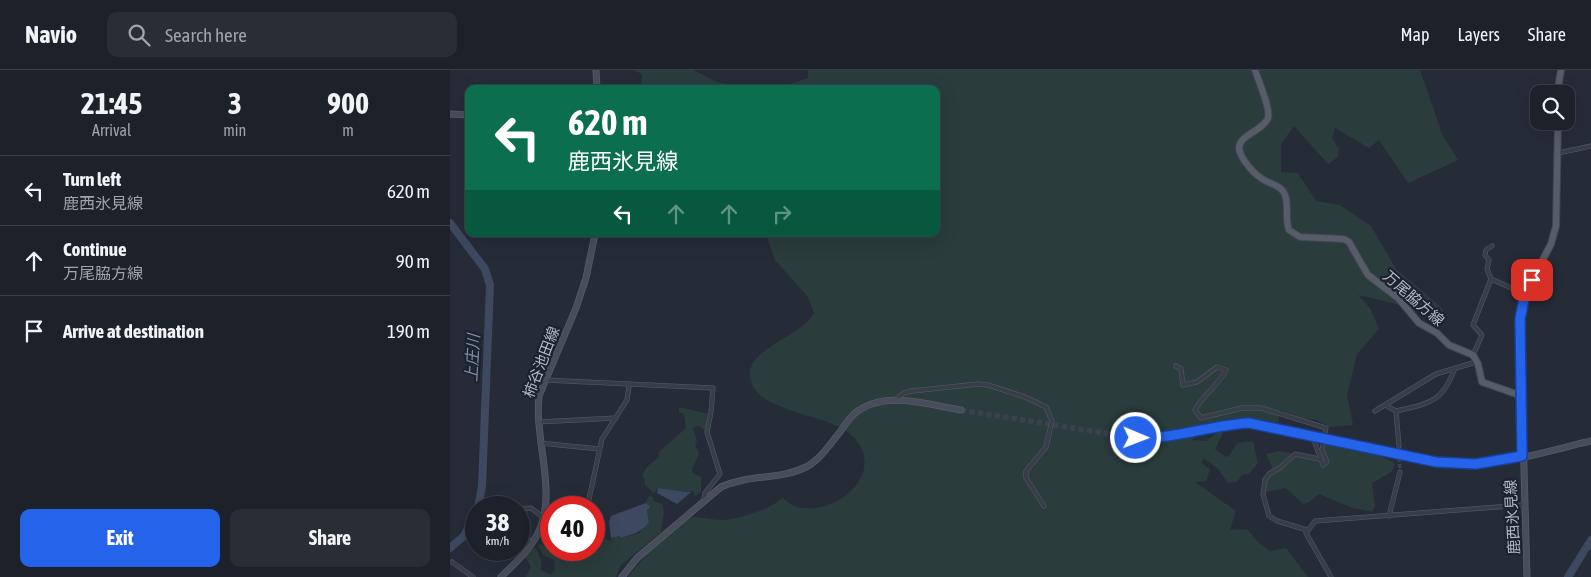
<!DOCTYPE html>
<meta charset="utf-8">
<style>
:root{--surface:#1c212a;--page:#292e36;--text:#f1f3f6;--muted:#a0a3a8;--line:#3a3e47;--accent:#2563eb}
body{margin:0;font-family:"Asap Condensed","Noto Sans JP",sans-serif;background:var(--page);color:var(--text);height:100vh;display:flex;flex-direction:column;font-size:19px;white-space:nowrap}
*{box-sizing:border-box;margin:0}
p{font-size:16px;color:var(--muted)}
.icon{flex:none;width:28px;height:28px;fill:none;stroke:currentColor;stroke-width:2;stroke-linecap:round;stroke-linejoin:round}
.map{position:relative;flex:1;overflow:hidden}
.sheet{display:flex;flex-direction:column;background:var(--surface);width:450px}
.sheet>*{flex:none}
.top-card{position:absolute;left:15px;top:15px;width:475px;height:152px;border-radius:10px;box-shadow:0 5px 20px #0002,0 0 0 1px var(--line);background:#0b6e4f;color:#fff;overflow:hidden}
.controls{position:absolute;left:1080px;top:15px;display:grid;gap:10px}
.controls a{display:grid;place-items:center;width:45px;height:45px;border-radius:10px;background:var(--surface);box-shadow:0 5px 20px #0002,0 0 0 1px var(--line);font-size:25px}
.speed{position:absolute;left:15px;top:426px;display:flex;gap:10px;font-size:25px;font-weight:700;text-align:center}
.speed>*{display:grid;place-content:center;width:65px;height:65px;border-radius:50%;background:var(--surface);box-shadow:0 5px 20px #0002,0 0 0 1px var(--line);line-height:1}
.speed small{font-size:12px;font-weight:400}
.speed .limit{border:8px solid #d22;background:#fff;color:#111}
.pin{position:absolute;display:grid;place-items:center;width:42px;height:42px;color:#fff;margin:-21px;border-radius:10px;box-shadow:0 2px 8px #0006}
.me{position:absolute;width:55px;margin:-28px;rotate:91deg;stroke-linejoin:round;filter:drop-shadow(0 0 4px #0008)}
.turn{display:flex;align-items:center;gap:18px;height:105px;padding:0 20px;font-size:22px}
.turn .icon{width:65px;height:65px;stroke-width:2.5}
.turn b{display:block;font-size:35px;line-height:42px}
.lanes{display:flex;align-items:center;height:48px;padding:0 20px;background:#0003;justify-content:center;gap:25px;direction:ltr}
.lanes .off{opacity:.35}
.eta{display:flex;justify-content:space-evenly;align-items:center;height:85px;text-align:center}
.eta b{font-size:30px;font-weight:700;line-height:35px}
.cta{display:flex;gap:10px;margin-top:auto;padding:10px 20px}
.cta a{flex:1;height:58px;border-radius:10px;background:var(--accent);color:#fff;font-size:20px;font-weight:700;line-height:58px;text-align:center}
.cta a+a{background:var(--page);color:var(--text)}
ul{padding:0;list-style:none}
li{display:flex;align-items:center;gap:15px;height:70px;padding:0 20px;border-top:1px solid var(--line)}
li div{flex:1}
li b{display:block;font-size:19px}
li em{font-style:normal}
header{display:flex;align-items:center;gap:30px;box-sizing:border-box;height:70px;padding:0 25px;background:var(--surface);border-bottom:1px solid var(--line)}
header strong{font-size:24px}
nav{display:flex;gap:28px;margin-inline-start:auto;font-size:18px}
.search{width:350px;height:45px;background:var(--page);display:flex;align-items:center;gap:12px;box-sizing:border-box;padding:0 18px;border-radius:10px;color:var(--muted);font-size:19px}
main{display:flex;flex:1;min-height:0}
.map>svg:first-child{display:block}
</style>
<header>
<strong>Navio</strong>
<div class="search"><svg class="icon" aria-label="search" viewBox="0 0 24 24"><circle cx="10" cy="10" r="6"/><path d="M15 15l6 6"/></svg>Search here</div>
<nav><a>Map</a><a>Layers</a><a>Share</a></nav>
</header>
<main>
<section class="sheet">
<div class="eta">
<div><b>21:45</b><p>Arrival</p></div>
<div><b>3</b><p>min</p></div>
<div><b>900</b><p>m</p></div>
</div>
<ul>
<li><svg class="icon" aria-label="left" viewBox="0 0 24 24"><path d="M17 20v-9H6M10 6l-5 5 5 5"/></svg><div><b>Turn left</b><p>鹿西氷見線</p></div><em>620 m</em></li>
<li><svg class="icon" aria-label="ahead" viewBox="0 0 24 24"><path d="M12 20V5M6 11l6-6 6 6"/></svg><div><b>Continue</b><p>万尾脇方線</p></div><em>90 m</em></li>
<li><svg class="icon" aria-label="arrive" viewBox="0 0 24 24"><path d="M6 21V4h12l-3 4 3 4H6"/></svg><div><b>Arrive at destination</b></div><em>190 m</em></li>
</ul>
<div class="cta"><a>Exit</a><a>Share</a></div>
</section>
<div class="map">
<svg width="1141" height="507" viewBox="0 0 1141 507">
<rect width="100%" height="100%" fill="#252c38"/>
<g fill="#2b3c3d">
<polygon points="183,0 243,0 267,12 305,19 191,19 192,4"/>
<path d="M358,0h612l22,64 16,26 -50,23 -29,-43 -10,8 -34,-20 -3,10 7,11 -1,8 -10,7 -34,-38 -13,18v28l17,1 18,28 24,4 31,21 25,43 45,38 5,9 -88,-21 12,13 9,21 -22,25 -10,41 6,30 -23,2 -13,-7 -16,-2 -21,-8 -2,15 -31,-6 -42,7 -13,14 14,1 14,-10 3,2 -8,16 11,8 3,-1 8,-13 16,-2 5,22 -9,11 -7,1 -5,7 -9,1 -10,-14 -13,-10 -4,3 9,8 -4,11 -11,1 41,29 -6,19 17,-1 11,13 12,9 16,-3 22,29h-680l17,-21 45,-39c11,0 22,3 32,3 16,0 49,-11 60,-22 5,3 13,10 20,10 34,5 81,-31 55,-67 -21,-30 -101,-24 -107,-64 -4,-29 52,-40 64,-64l-6,-16 -33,-37 -9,-26h170v-145h-160l32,-11z"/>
<polygon points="229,337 260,344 256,360 248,356 243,358 247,371 245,375 249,384 242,399 243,403 251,407 251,422 245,426 244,421 236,422 208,418 204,423 195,415 195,411 192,405 198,396 209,387 208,383 236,358 234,344 229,342"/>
<polygon points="876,372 918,381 943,392 945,395 941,402 922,413 925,436 922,442 903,438 869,424 858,433 853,434 836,418 815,422 816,411 822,397 816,384 829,381 862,386 861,390 866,390 874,397 880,394 875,381"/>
<polygon points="202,426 204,431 212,434 214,442 211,462 170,496 166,507 76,507 81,496 75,487 85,477 91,489 91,500 101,505 105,500 104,490 93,485 88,475 90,474 95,477 101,476 101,480 144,480 144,466 161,471 161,468 170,466 172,468 189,463 199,452 197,441 200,437 196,433 198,427"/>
</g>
<g fill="#3c4960">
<polygon points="208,418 236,422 241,422 227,434 207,423"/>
<path d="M196,433l4,4 -3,4 2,11c-8,11 -16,12 -28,16l-1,-2 -9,2 -2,-16 2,-6z"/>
</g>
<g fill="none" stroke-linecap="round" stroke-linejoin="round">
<g stroke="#3c4960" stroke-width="8">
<polyline points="0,153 35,199 40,215 32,416 28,438"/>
<polyline points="0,478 14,466 26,443"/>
<polyline points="1118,507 1141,470"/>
</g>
<polyline stroke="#3a414d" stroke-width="4" stroke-dasharray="4 2" stroke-linecap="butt" points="949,376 950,402"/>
<polyline stroke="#3a414d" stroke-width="5.5" stroke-dasharray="5.5 3" stroke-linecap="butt" points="511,340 685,368"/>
<defs>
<g id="street">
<polyline points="1108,83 1141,76"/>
<polyline points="1042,176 1036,180 1035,185 1039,190 1037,199 1041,209 1075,224"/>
<polyline points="1023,285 1032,265 1023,255 1041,209"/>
<path d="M726,296l5,3 2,16 14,-3 20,-15 9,3c-8,16 -24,26 -31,40l6,8 41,-10h19l62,19 3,1 -1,5"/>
<polyline points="94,310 263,318 261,342 257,362 270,404 255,423 254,429"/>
<polyline points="445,330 454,323 462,321 528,314 538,315 575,327 596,337 602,351 596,377 576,401 576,408 594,436"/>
<path d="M937,336l9,5c34,-8 46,-8 59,-43"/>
<polyline points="925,341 986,304 1026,292"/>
<polyline points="946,341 949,376"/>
<polyline points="88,352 166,348"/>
<polyline points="862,365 873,395 877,392 872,380 873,375"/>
<polyline points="90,373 149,379"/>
<polyline points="137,438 152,369 177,330 179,316"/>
<polyline points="69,439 81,438 93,447"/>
<polyline points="939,446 950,402"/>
<polyline points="92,453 101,451"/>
<polyline points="857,460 827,451 819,446 813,424 815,410 819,404 831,397 845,384 869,389"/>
<polyline points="69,464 78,468 78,478"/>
<polyline points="2,492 23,507"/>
<polyline points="881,507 856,463 865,451 1073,435"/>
</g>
<g id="secondary">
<polyline points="146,0 147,19"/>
<polyline points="0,44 19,45"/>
<polyline points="1072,326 1077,507"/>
<path d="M685,368c40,1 76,-13 114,-15 73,13 153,41 226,41 35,-1 81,-15 116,-23"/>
<path d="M51,507c13,-13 29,-27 37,-44 20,-39 -4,-94 1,-137l37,-88 10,-30 9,-44"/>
<path d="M172,507l15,-19 84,-71c29,-13 59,-7 85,-20 14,-7 24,-23 34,-35 4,-6 9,-13 14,-18 30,-25 74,-9 107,-4"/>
</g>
<g id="primary">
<path d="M805,0c3,9 16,40 13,48 -4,12 -29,17 -29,30 1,10 14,25 22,30 6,5 15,6 20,11 10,9 3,29 8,41l11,7 44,2 5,3 19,33 30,23 21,25 18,10 12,12 24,10 5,9 4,18 40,14 -2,-77 5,-25 26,-50 5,-18 2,-105"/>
<polyline points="1107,24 1111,0"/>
</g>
</defs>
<use href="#street" stroke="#565c67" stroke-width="5"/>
<use href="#secondary" stroke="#565c67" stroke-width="7"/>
<use href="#primary" stroke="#414752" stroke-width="8"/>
<use href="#street" stroke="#383e49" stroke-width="4"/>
<use href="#secondary" stroke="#474d5b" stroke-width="5.5"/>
<use href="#primary" stroke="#565d69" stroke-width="6"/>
<defs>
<polyline id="street-bridge" points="873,375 875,363"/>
</defs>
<use href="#street-bridge" stroke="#565c67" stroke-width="5" stroke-linecap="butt"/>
<use href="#street-bridge" stroke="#383e49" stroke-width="4"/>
</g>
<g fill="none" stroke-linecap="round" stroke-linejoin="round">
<defs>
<path id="route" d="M686,368c39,1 75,-13 113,-15l187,39 40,2 46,-8 -2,-137 5,-25 7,-14"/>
</defs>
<use href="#route" stroke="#184099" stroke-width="12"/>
<use href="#route" stroke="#2563eb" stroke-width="9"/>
</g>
<g text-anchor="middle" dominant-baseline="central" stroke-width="4.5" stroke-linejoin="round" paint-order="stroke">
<g font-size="15" fill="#b3b9c5" stroke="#1d232e">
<text transform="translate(964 228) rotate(41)">万尾脇方線</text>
<text transform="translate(91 292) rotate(-69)">柿谷池田線</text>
<text transform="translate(1062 447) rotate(-93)">鹿西氷見線</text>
</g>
<g font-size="16" font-style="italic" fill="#7e8eaa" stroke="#1d232e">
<text transform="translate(22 288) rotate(-87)">上庄川</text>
</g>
</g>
</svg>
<div class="controls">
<a><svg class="icon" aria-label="search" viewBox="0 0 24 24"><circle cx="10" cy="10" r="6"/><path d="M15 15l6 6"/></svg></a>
</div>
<div class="speed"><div>38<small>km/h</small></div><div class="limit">40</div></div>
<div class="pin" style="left:1082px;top:210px;background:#d93025"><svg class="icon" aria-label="arrive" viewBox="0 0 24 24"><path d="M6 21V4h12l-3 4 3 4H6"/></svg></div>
<svg class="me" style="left:686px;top:368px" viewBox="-20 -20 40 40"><circle r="17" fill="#2563eb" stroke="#fff" stroke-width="3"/><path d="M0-11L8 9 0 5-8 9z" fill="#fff"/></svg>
<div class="top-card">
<div class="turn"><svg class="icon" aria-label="left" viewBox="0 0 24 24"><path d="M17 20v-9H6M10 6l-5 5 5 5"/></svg><div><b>620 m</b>鹿西氷見線</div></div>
<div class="lanes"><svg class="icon" aria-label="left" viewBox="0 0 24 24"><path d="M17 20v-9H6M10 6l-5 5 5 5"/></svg><svg class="icon off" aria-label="ahead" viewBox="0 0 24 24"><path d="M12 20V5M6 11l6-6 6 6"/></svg><svg class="icon off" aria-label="ahead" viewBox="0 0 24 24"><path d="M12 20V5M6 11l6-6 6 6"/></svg><svg class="icon off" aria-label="right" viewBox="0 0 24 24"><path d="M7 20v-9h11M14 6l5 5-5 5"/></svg></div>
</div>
</div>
</main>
